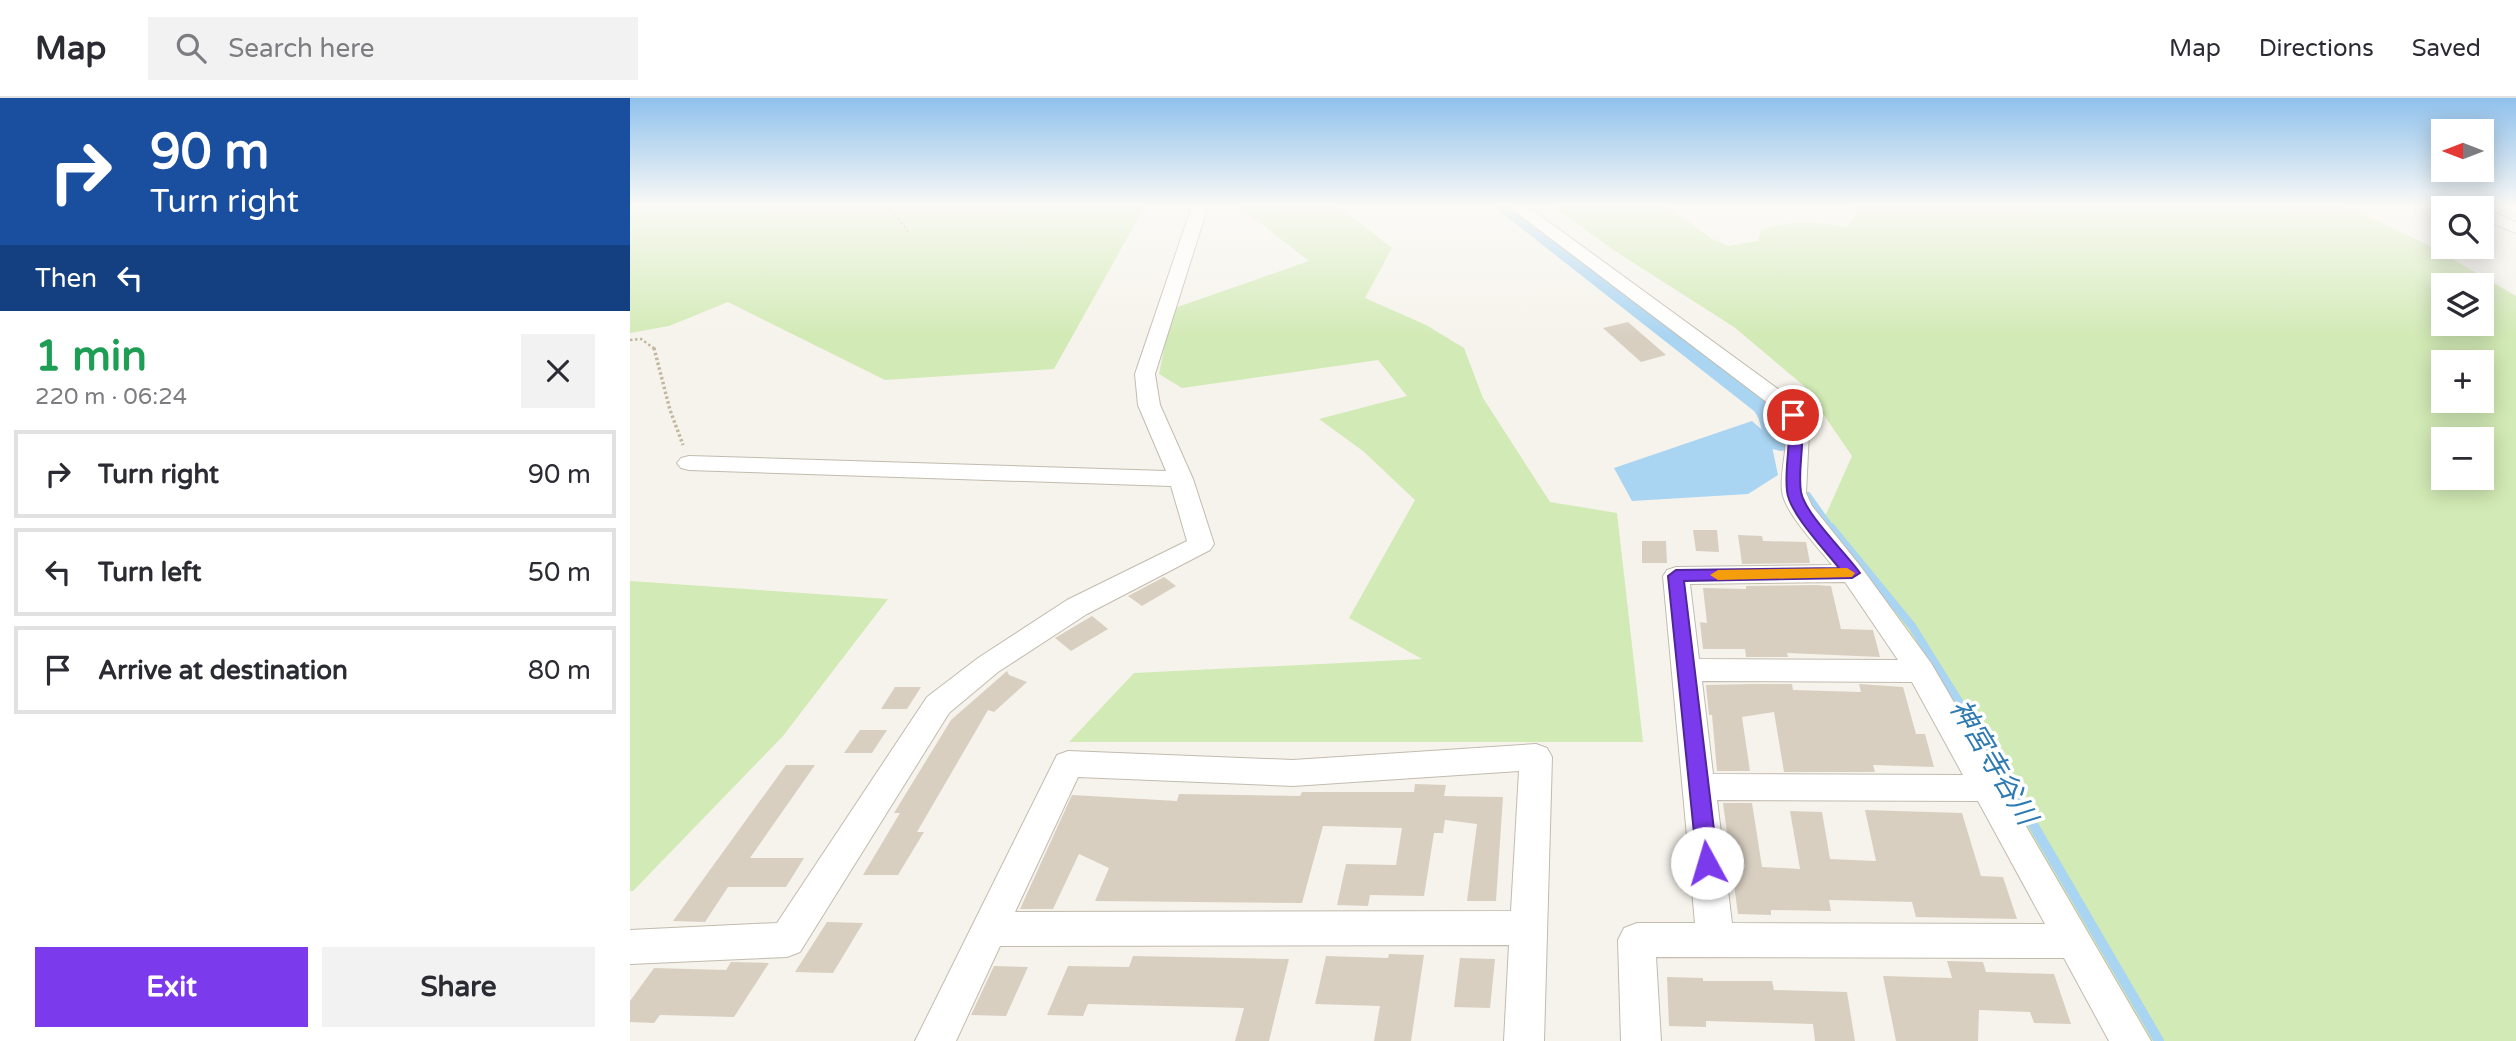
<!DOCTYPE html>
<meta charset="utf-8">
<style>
:root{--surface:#fff;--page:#f2f2f3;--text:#2b2b33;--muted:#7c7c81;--line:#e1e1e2;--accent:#7c3aed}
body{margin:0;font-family:"Varela Round","Noto Sans JP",sans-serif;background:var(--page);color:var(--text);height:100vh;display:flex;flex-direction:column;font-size:26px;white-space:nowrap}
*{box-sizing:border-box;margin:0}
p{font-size:23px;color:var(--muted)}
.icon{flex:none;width:38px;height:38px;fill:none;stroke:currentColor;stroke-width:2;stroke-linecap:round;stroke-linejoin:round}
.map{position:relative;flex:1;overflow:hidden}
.details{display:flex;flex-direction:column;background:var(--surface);width:630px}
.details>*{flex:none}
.guide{background:#1a4fa0;color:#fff;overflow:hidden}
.needle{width:46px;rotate:270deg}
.fabs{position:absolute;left:1801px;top:21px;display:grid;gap:14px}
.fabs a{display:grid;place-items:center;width:63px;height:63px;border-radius:0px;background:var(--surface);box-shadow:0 4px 18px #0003;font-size:35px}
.pin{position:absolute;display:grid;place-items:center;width:60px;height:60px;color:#fff;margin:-30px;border:4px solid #fff;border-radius:50%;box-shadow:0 2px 7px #0007}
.me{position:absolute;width:77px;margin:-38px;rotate:354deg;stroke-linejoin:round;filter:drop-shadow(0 0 5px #0008)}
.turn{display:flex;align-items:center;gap:24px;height:147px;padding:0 35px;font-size:32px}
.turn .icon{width:91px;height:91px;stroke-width:2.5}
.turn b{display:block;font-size:49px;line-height:60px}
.then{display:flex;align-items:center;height:66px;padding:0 35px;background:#0003;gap:14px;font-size:26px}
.round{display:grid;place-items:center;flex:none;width:74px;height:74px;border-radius:0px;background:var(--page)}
.summary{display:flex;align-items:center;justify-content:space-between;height:119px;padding:0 35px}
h1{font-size:42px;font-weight:800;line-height:52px;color:#1e9e55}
.action{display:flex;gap:14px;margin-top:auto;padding:14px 35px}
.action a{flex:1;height:80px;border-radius:0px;background:var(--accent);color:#fff;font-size:28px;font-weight:800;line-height:80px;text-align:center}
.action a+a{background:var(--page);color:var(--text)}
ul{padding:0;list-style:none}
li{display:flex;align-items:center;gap:21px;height:88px;margin:0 14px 10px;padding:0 21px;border:4px solid var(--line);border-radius:0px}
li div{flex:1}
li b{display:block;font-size:26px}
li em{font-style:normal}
header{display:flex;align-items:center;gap:42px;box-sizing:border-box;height:98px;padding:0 35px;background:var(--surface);border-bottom:2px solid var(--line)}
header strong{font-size:33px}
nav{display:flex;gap:38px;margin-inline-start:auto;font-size:24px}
.search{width:490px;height:63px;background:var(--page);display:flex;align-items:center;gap:18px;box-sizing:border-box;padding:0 24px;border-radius:0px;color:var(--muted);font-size:26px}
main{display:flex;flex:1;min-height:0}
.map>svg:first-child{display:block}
</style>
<header>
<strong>Map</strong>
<div class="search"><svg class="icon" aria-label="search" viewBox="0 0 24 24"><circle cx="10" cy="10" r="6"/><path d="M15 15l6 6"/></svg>Search here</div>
<nav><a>Map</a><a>Directions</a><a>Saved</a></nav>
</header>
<main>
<section class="details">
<div class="guide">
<div class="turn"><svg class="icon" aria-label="right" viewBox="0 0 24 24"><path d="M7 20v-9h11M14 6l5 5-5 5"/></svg><div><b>90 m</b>Turn right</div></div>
<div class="then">Then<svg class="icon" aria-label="left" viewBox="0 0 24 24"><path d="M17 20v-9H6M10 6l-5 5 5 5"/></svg></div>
</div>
<div class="summary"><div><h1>1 min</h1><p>220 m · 06:24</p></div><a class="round"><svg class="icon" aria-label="close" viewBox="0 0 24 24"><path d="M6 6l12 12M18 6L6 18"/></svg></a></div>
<ul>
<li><svg class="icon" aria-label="right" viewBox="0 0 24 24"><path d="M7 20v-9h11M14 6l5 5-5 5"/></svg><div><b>Turn right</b></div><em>90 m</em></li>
<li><svg class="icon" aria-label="left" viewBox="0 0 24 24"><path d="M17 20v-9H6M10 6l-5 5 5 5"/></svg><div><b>Turn left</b></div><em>50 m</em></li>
<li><svg class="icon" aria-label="arrive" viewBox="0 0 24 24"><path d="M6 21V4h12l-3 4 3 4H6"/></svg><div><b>Arrive at destination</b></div><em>80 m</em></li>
</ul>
<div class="action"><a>Exit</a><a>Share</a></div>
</section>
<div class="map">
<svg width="1886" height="943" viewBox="0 0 1886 943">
<rect width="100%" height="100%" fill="#f6f3ec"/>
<g fill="#d2eab5" fill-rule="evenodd">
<polygon points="0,108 515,108 424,271 255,282 98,204 39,228 0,235"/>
<polygon points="608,108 708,108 762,150 735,200 796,227 834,250 853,300 920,404 987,415 1013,644 439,644 504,575 792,561 719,520 785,402 733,353 689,321 777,298 748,262 552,290 529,276 542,211 679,163"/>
<path d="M923,108h115l42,32 18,8 30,-5 3,-11c30,-10 55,-8 86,-3l10,-15 -6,-6h495l84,40 86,50v745h-371l-177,-318 -145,-202 29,-65 -48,-70 -70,-59 -119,-76zM1813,187h39v39h-39zM1813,264h39v39h-39zM1813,341h39v39h-39z"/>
<polygon points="0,483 258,501 153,638 3,793 0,793"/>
</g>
<polygon fill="#a9d4f2" points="1122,323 1140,339 1148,377 1118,396 1002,403 984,370"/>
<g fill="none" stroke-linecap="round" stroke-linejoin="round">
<polyline stroke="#a9d4f2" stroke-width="6" points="1178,397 1202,431"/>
<polyline stroke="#a9d4f2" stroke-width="8" points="1201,429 1282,528 1363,658"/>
<polyline stroke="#a9d4f2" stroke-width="10" points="1362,656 1529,943"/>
<path fill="#a9d4f2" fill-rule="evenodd" d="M863,108h30l257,189 14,18 6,27 -6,8 -13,3 -13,-3c-8,-12 -5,-27 -14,-37z"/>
</g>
<g fill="#d8cfc1">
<polygon points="998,224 1036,257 1011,264 973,230"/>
<polygon points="1063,432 1087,432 1089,454 1066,453"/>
<polygon points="1108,437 1132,438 1133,443 1176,444 1180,465 1112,466"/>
<polygon points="1012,443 1036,443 1037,465 1012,465"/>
<polygon points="534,479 546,488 512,508 498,498"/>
<polygon points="1185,487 1201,488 1211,531 1243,532 1250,559 1157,555 1158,559 1116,559 1115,551 1073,551 1070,524 1077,525 1073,490 1116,491 1116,488"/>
<polygon points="462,518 478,531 441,553 425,540"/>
<polygon points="377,573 379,577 397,584 364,614 358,612 287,734 294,734 268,777 233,777 270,715 264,715 321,622"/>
<polygon points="1120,586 1162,586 1163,592 1231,594 1229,586 1273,589 1286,636 1295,636 1304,669 1243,667 1245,674 1154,674 1144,614 1112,619 1120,673 1087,673 1082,617 1079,617 1076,587"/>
<polygon points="265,589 291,589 277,611 251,611"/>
<polygon points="230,632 257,632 242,655 214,655"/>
<polygon points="156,667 185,667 120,760 174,760 156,789 98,789 75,824 43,823"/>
<polygon points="785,686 816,687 814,698 873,699 866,803 837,803 847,726 815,722 813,735 804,735 794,798 740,797 738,808 707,807 716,766 766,767 772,730 693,728 672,805 465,803 479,770 449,756 423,811 390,811 442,697 547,703 549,696 670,698 672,694 784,694"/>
<polygon points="1093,705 1122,705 1132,769 1170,771 1160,713 1192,714 1200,761 1246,763 1235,712 1332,715 1351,778 1373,779 1387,821 1286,819 1282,804 1199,802 1201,813 1141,812 1141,817 1108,816"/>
<polygon points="197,824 233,825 203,875 165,874"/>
<polygon points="759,856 794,857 781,943 744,943 750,908 685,906 696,858 758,860"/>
<polygon points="503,858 659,861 639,943 605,943 614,910 458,906 453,918 417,917 438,868 499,869"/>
<polygon points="830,860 865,861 860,910 824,909"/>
<polygon points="1317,863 1353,864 1356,874 1424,876 1441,926 1404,925 1400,914 1349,912 1348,943 1266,943 1253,878 1322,880"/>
<polygon points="101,864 139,865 104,919 30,917 24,925 0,924 0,903 24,870 96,872"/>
<polygon points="364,868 398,869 376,918 341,917"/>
<polygon points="1037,879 1073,880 1073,883 1142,883 1144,892 1217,894 1225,943 1185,943 1183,926 1076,923 1076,929 1039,928"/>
</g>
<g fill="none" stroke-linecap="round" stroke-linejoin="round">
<defs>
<g id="minor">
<polygon points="562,108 578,108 525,276 530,307 563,381 584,446 580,452 457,516 368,574 319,615 170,854 157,859 0,866 0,832 147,825 297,599 348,560 437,502 557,443 541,388 59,372 51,370 47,365 51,360 59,358 536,373 508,307 505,276"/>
<path d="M878,108h19l262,191 15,18 5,17 -3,61 6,13 49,61 70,96 220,378h-42l-45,-83 -408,-1 5,84h-40l-3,-101 6,-12 13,-5h58l-32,-347 4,-6 9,-3 156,-2c-14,-18 -48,-53 -50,-74 -3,-30 15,-59 -9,-84zM1215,484l53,78 -199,-1 -9,-75zM1072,583l210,1 51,93 -250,-1zM1087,702l261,1 67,123 -313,-1z"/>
<polygon points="1852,110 1886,124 1886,135 1852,121"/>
<path d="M906,646l11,4 5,9 -8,284h-40l5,-96 -509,1 -44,95h-41l142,-286 11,-4 225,9zM889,673l-8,140 -496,1 63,-135 215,9z"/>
</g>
</defs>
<use href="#minor" stroke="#c2bbae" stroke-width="2"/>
<g stroke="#c4b79f" stroke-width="2.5" stroke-dasharray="2.5 2.5" stroke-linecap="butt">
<polyline points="259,108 279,135"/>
<polyline points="0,242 11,241 25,251"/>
</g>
<polyline stroke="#c4b79f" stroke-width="3.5" stroke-dasharray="2.5 2.5" stroke-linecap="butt" points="24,250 40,312 53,347"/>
<use href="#minor" fill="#fff" fill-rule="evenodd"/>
</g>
<linearGradient id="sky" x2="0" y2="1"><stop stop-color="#8fc1ec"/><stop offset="0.45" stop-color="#fbfaf6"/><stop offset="1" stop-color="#fbfaf6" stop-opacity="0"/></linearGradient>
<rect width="1886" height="240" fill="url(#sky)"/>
<path fill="#7c3aed" stroke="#51269a" stroke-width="2" d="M1163,313l6,4c8,26 -2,51 2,77 4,22 45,61 59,81l-8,5 -168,3 34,282 -3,7 -8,2 -7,-2 -3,-7 -29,-287 8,-6 163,-2c-14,-18 -50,-55 -52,-77 -3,-26 6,-50 -1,-76z"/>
<polygon fill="#f59e0b" points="1217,470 1225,475 1222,479 1088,482 1080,477 1088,472"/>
<g text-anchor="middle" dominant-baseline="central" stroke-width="7" stroke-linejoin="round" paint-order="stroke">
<g font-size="28" font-style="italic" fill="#2e7ab2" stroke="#fff">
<text transform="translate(1363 664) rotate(59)">神宮寺谷川</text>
</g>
</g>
</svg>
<div class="fabs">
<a><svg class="needle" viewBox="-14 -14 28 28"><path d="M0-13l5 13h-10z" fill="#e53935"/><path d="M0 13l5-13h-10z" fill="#7c7c81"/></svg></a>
<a><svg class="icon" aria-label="search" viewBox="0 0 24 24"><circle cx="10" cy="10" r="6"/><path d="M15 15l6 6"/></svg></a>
<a><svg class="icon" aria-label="layers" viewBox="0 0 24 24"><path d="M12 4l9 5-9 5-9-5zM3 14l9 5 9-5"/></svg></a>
<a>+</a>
<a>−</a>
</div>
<div class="pin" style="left:1163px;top:317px;background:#d93025"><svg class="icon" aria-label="arrive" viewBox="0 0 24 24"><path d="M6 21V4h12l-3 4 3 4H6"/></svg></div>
<svg class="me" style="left:1077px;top:765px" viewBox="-20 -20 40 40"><circle r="19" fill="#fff"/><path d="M0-13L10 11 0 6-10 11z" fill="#7c3aed"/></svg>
</div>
</main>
